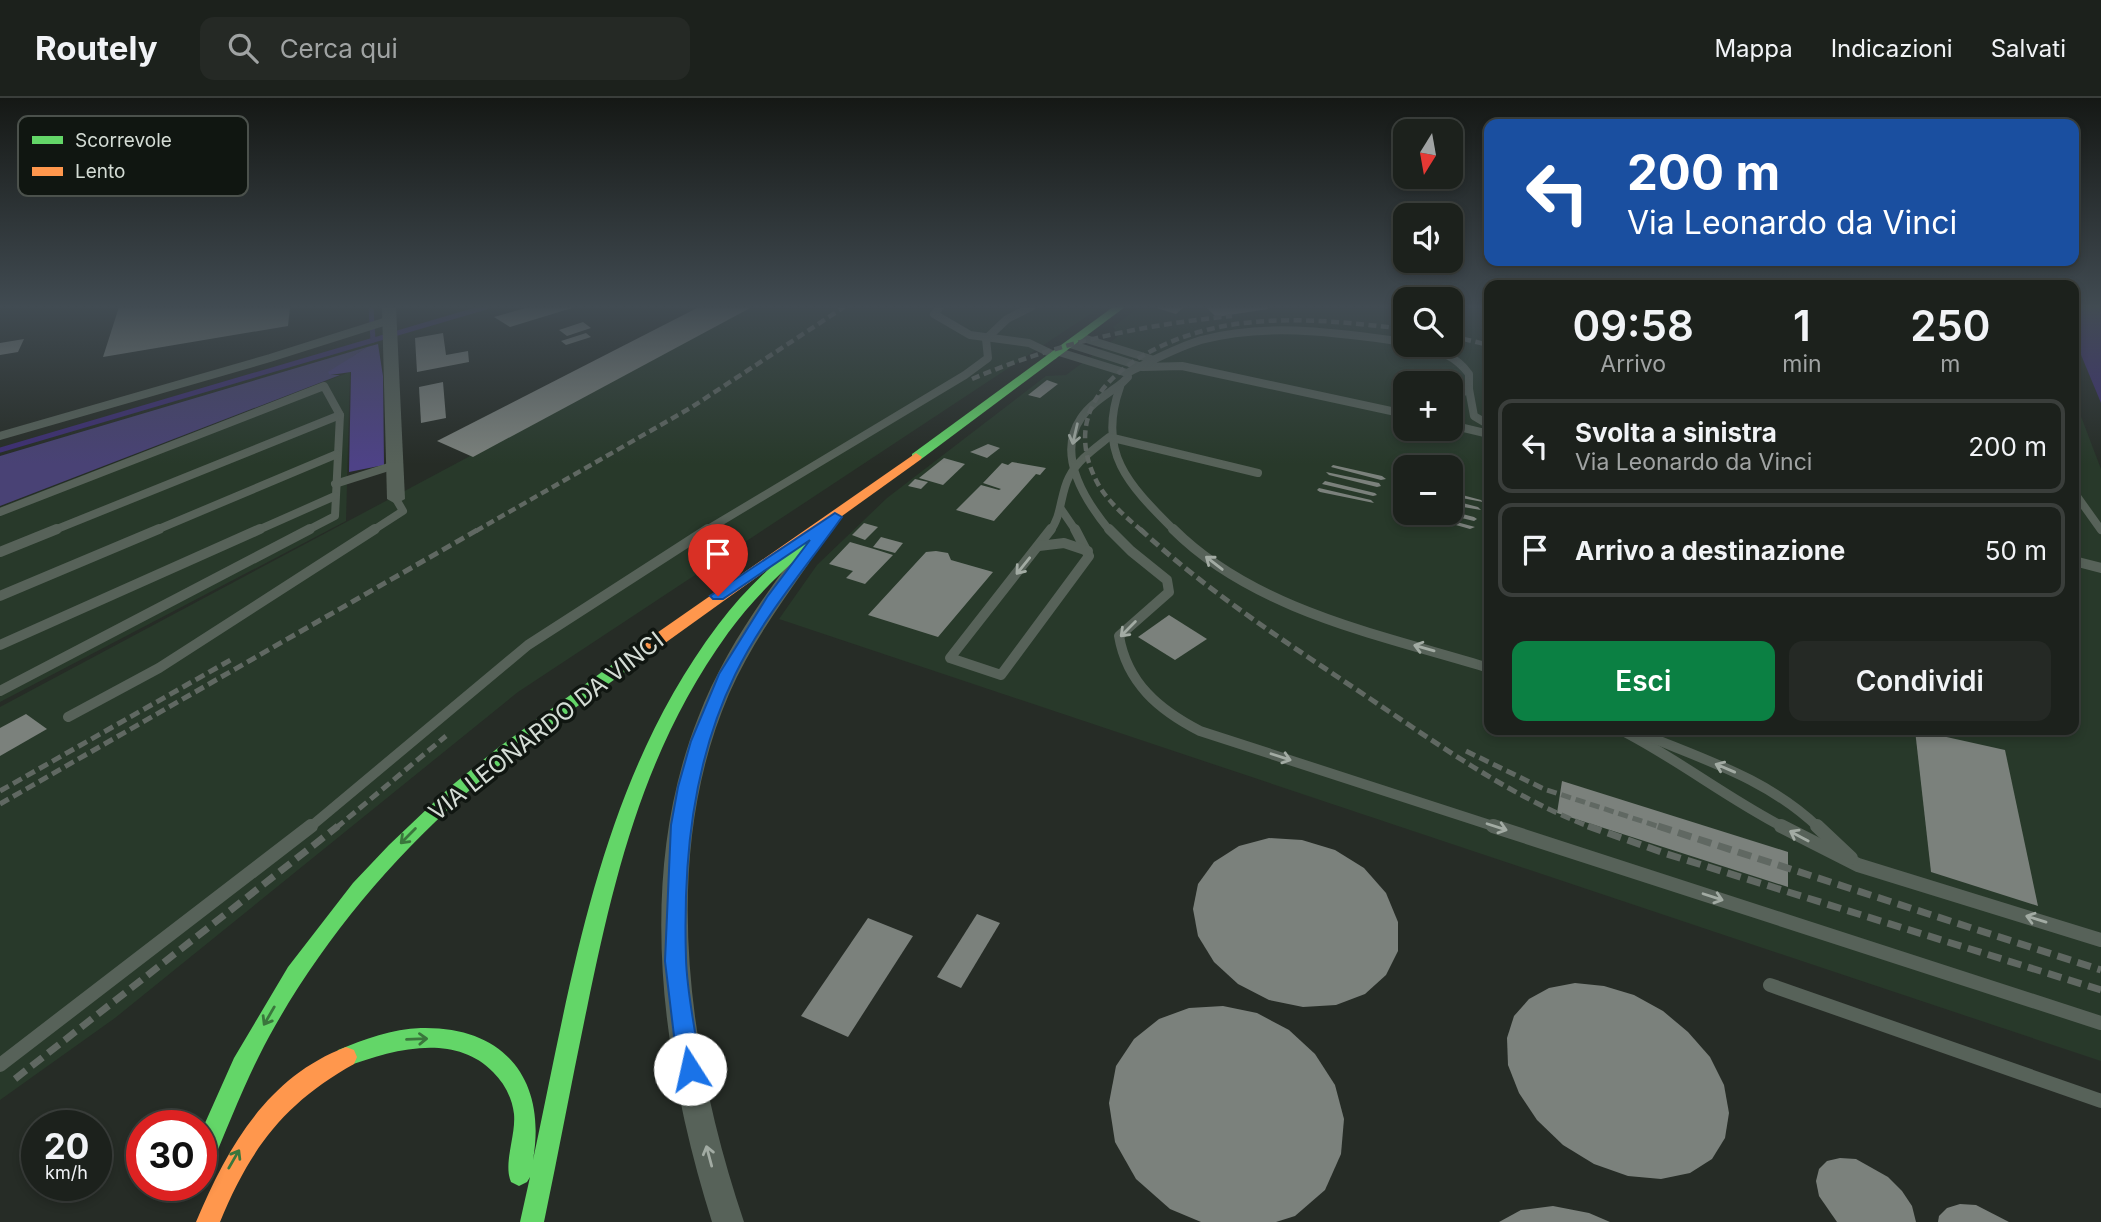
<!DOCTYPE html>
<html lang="it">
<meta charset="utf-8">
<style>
:root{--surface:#1c211c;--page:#252925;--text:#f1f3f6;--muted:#a0a3a3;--line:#3a3e3b;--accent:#0b8043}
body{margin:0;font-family:Inter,sans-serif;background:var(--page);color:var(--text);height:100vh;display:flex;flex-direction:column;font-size:26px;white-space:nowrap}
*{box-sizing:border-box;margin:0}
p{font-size:23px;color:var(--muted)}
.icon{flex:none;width:38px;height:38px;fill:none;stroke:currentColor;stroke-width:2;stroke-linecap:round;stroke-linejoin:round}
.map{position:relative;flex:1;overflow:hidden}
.sheet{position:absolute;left:1484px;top:182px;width:595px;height:455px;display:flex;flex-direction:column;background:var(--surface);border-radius:14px;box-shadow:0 4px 10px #0003,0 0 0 2px var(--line)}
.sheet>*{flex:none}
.banner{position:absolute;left:1484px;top:21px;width:595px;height:147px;border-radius:14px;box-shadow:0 4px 10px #0003,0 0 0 2px var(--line);background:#1a4fa0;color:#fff;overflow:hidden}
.needle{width:46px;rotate:191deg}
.fabs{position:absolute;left:1393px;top:21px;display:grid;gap:14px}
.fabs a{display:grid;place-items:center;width:70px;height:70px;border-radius:14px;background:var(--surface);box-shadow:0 4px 10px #0003,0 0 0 2px var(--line);font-size:35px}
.speed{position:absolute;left:21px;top:1012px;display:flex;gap:14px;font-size:35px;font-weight:700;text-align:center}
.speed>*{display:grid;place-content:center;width:91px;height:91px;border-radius:50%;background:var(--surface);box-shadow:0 4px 10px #0003,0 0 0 2px var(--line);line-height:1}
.speed small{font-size:18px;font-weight:400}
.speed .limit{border:10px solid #d22;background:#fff;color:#111}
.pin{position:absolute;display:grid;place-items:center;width:60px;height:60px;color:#fff;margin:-72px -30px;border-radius:50% 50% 50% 0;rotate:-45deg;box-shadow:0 0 7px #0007}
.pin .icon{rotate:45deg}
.me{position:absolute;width:77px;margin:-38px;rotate:350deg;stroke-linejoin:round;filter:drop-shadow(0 0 5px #0008)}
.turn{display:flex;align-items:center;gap:24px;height:147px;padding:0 28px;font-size:32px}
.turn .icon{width:91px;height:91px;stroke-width:2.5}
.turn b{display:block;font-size:49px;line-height:60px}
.eta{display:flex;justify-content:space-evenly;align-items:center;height:119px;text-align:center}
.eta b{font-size:42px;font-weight:600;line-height:49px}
.action{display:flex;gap:14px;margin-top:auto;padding:14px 28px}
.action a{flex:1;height:80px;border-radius:14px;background:var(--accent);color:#fff;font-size:28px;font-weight:600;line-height:80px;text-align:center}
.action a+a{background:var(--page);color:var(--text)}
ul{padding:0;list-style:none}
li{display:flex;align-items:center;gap:21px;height:94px;margin:0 14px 10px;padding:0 14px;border:4px solid var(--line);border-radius:14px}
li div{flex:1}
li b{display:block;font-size:26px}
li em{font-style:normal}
header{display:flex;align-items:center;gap:42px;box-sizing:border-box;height:98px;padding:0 35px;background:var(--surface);border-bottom:2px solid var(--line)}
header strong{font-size:33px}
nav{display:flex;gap:38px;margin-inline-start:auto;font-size:24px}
.search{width:490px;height:63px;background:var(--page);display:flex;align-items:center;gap:18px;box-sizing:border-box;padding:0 24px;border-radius:14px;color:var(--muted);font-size:26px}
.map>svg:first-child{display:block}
</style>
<header>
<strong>Routely</strong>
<div class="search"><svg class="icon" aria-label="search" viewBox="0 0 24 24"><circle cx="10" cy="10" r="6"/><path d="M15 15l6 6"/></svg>Cerca qui</div>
<nav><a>Mappa</a><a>Indicazioni</a><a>Salvati</a></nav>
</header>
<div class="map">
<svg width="2101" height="1124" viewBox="0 0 2101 1124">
<rect width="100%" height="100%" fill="#262c26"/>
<g fill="#28392a" fill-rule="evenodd">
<polygon points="749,209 1101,209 518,594 115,920 0,1002 0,609"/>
<path d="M1140,209h265v38h46v-38h38v423h585v-332l27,71v592l-1322,-442 38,-54 70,-67 159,-122 20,-1 54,-40 -7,-8zM1405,285h46v46h-46zM1405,369h46v46h-46z"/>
<polygon points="350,274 346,423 0,604 0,409"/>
</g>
<polygon fill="#494275" points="367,249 343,265 330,277 340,277 0,408 0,358"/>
<polygon fill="#4e4287" points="378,246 383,278 384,367 349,374 351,274 330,277 328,274 367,249"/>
<polygon fill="#3e2e75" points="2074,209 2101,209 2101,305 2074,240"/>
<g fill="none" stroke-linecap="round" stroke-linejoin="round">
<g stroke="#3e2e75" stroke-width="5">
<polyline points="371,209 373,242"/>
<polyline points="0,352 486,209"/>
</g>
</g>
<g fill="#7b817c">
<polygon points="119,209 290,209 288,228 103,259"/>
<polygon points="529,209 572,209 572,210 510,229 494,219"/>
<polygon points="699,209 752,209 473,359 437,343"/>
<polygon points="1153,209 1184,209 1176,216"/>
<polygon points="1206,209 1268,209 1268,211 1216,219"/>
<polygon points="583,224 591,230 567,238 559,232"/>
<polygon points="443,235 446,257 468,253 469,264 417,274 415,240"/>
<polygon points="586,235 591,239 566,247 561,243"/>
<polygon points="24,241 18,254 0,257 0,245"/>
<polygon points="1047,282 1058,286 1040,300 1028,297"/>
<polygon points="443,284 446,320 421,325 419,289"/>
<polygon points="988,346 1000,350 987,360 970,354"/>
<polygon points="944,360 965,366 943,387 919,380"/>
<polygon points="1012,364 1046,370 1040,377 1036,376 994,423 956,412 981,387 999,392 1001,391 983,385 1002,365 1008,367"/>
<polygon points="1333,367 1382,378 1386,381 1381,382 1331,369"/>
<polygon points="1326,374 1379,385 1381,388 1377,389 1329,377"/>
<polygon points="915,381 928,384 921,391 908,388"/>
<polygon points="1325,383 1375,395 1377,397 1373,398 1322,386"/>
<polygon points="1319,390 1371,402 1374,405 1320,394 1317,392"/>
<polygon points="1451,394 1481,402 1483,404 1451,398"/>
<polygon points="1451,402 1478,409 1481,412 1451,407"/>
<polygon points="1451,413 1474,419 1477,421 1474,423 1445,416"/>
<polygon points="1413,415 1424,415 1475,429 1470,431"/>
<polygon points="864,425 878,429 865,442 852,437"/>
<polygon points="881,439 903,445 895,455 873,449"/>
<polygon points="850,444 874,451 893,457 865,486 846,480 853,473 829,466"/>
<polygon points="936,453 948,455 951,462 993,474 938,539 868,517 926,454"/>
<polygon points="1169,517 1207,541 1175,562 1138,539"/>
<polygon points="26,616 47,631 0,658 0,630"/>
<polygon points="1915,632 2005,652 2038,808 1931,774"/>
<polygon points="1562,683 1788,754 1788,789 1557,715"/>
<polygon points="1269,740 1302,742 1335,752 1364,770 1386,795 1398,824 1398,853 1386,877 1365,896 1336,907 1303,909 1269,902 1238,886 1214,864 1198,838 1193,811 1198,786 1214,764 1239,748"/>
<polygon points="977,816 1000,825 961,890 937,879"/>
<polygon points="868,820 913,838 848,939 801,918"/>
<polygon points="1575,885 1604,888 1634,897 1663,913 1688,934 1710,959 1724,987 1729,1015 1725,1040 1712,1061 1690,1075 1661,1081 1628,1078 1594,1066 1563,1047 1537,1022 1519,995 1508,967 1507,940 1514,918 1529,901 1549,890"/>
<polygon points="1223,908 1257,915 1289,932 1315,956 1335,987 1344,1021 1341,1056 1325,1092 1295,1118 1276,1124 1201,1124 1170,1111 1136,1081 1115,1044 1109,1005 1116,968 1134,941 1159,921 1189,910"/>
<polygon points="1840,1060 1856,1061 1888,1079 1902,1093 1912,1108 1916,1124 1837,1124 1819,1098 1816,1083 1819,1071 1827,1063"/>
<polygon points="1960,1106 1976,1107 2009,1124 1938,1124 1939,1118 1947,1110"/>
<polygon points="1553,1108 1589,1115 1610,1124 1499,1124 1521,1112"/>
</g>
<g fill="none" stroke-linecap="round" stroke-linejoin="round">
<g stroke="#576259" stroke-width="8">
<polyline points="940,209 934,216 970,237 1029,245 1054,257"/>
<polyline points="1080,239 1154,262"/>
<polyline points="986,241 1007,221 1031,209"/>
<polyline points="1070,246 1142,269"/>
<path d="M1418,247c21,5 38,11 51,29v15l-18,10"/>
<path d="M1059,254l68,21 1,4 -6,6c-14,11 -31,20 -41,35 -26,38 5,84 29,113"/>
<polyline points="1143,269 1182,268 1405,316"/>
<path d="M1127,275c24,-12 48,-25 74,-33 68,-18 136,-7 204,2"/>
<path d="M1120,289c-24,67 10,99 55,144"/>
<polyline points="1469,291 1474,318 1489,327"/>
<polyline points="1451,327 1489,336"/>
<polyline points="0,338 270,260 390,222"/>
<polyline points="335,386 395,367"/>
<polyline points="2074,394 2101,432"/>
<polyline points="1061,411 1076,433"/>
<polyline points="0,414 324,288 340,317 335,418 306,433"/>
<polyline points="52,433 340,317"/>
<polyline points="154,433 337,356"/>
<polyline points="256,433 335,398"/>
<polyline points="372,433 403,413 396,401"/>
<polyline points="705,433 965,277 988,260 986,241"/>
<path d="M1050,433c12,-15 10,-37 19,-54 9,-17 25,-28 40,-40l149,36"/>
</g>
<g stroke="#576259" stroke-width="10">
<polyline points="1051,431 950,560 1001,577 1089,458 1075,431"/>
<path d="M1109,431l22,22 36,29 2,12 -50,44c8,47 40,74 81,95l299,97"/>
<path d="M1173,431c82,82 209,106 316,139"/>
<polyline points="1039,448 1064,445 1088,453"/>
<polyline points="0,454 57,431"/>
<polyline points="2074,463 2101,470"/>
<polyline points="0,498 159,431"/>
<polyline points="0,547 260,431"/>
<polyline points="0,593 310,431"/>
<polyline points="68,619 159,570 375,431"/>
<path d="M1621,632c57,29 107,69 164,98"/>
<path d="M1645,637c63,26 124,45 174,93"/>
<polyline points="309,730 528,547 708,431"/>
</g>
<g stroke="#576259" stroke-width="14">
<polyline points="1493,728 2101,925"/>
<polyline points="1781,728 1858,767 2101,842"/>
<polyline points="1817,728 1851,760"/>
<polyline points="1770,887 2101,1003"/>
<polyline points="0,967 311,728"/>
</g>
<g fill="#576259" fill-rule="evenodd">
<polygon points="382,209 396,209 405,401 396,406 387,401"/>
<path d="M799,459l10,6c-30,43 -59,83 -80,131 -71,164 -40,365 15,528h-32c-50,-159 -77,-345 -14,-504 22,-58 57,-110 94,-159z"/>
</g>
<g fill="#63d668" fill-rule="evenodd">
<polygon points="1113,209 1125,209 920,362 912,362 912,356"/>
<path d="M835,415l7,4 -2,3c-40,35 -81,70 -112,113 -83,115 -113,239 -141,375 -15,71 -28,143 -43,214h-24l10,-45 -3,5 -8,4 -8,-4c-8,-19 5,-46 3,-68 -2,-17 -10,-31 -21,-42 -39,-40 -102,-22 -147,-5l-8,-3 -3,-7 3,-7c27,-11 54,-21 83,-22 84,-2 126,52 112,132 40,-187 67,-378 185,-535 31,-42 73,-76 112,-111z"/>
<path d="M634,554l8,5 -2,4c-60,44 -122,86 -178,136 -73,65 -138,143 -187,229 -27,47 -45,96 -66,145l-8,4v-43l33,-74 54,-91 65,-84 36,-38 61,-58 49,-40 129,-94z"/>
</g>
<g fill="#ff974d" fill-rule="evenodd">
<polygon points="916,355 922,359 920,362 640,563 628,563 626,559 628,555"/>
<path d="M346,949l8,3 3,7 -3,7c-70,39 -104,85 -134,158h-24c31,-74 71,-145 150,-175z"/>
</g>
<g stroke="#606862" stroke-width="4.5" stroke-dasharray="8 4.5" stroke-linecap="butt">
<polyline points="1451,238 1489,247"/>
<path d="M972,281c84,-36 169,-54 260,-63"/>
<polyline points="476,433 692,309 844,209"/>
<path d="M1142,433c-16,-14 -33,-28 -44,-47 -49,-91 52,-144 126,-158 60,-11 121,-4 181,3"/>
</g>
<g stroke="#606862" stroke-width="5" stroke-dasharray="10 5" stroke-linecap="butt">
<path d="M1140,431c70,65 152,117 232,171 70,47 141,98 221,128"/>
<polyline points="1466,653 1544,691 1663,730"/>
<polyline points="0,693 234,560"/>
<polyline points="0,706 479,431"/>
<polyline points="336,730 446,638"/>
</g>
<g stroke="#606862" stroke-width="7" stroke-dasharray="14 7" stroke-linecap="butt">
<polyline points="1588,728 1667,756 2101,892"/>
<polyline points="1658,728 2101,872"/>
<polyline points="15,981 338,728"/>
</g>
</g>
<defs><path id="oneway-shaft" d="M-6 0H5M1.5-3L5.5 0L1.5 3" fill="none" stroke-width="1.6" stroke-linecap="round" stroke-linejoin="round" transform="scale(1.75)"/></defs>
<g stroke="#a2aba3">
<use href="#oneway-shaft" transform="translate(1075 336) rotate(103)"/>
<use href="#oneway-shaft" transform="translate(1214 465) rotate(-142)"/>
<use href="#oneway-shaft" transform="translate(1023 468) rotate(129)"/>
<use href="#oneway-shaft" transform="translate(1128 531) rotate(135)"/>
<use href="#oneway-shaft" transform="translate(1424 550) rotate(-164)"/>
<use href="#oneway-shaft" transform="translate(1281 659) rotate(18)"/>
<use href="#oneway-shaft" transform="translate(1725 670) rotate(-157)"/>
<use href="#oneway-shaft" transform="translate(1497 729) rotate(18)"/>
<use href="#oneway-shaft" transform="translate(1799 738) rotate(-152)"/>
<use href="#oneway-shaft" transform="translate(1713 799) rotate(18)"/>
<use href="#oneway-shaft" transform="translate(2036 821) rotate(-163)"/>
<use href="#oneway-shaft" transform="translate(709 1058) rotate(-105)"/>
</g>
<g stroke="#3a763c">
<use href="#oneway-shaft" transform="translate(408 738) rotate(135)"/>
<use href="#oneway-shaft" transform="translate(269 918) rotate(120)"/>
<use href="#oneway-shaft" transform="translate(417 941) rotate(-2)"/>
<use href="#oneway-shaft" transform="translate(234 1061) rotate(-60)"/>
</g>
<linearGradient id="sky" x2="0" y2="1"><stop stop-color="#151815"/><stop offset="0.57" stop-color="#414b52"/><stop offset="1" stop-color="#414b52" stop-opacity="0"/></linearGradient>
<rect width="2101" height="366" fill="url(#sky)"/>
<path fill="#1a73e8" stroke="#114b97" stroke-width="2" d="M835,415l7,4c-37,52 -79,100 -107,158 -43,89 -52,186 -49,284 1,36 10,74 15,110l-4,7 -7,3 -8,-3 -4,-7 -13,-108 6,-136 7,-38 13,-46 28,-67 48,-77 43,-57 -87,59h-10l-3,-3z"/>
<g text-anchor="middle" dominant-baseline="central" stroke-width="7" stroke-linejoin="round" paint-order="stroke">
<g font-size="24" fill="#d4dcd5" stroke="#101611">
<text transform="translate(546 628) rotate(-38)">VIA LEONARDO DA VINCI</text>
</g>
</g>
<rect x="18" y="18" width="230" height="80" rx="10" fill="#101611" stroke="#4b514c" stroke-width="2"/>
<rect x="32" y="38" width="31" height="8" fill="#63d668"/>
<rect x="32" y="69" width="31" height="9" fill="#ff974d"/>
<g font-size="19" fill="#d4dcd5">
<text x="75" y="49">Scorrevole</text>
<text x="75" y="80">Lento</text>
</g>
</svg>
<div class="fabs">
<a><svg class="needle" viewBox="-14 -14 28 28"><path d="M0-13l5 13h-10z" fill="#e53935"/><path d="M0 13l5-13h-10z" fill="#a0a3a3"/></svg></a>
<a><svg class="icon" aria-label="sound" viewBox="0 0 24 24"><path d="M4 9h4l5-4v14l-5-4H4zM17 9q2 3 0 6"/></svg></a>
<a><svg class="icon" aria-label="search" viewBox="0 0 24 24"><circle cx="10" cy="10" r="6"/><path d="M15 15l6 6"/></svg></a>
<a>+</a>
<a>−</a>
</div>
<div class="speed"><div>20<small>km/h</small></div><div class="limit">30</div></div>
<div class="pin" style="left:718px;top:498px;background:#d93025"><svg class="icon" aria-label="arrive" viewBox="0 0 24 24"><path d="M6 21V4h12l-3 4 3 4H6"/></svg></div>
<svg class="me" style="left:690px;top:971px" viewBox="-20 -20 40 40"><circle r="19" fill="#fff"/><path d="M0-13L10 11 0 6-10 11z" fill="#1a73e8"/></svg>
<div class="banner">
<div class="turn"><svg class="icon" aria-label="left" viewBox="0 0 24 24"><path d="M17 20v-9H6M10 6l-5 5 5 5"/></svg><div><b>200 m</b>Via Leonardo da Vinci</div></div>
</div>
<section class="sheet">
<div class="eta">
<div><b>09:58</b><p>Arrivo</p></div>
<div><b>1</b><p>min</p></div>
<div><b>250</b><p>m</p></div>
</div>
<ul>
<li><svg class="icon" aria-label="left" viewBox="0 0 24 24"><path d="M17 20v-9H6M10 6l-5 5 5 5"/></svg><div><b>Svolta a sinistra</b><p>Via Leonardo da Vinci</p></div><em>200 m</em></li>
<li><svg class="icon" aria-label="arrive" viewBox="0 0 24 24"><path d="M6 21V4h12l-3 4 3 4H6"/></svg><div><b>Arrivo a destinazione</b></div><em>50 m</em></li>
</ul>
<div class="action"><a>Esci</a><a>Condividi</a></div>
</section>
</div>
